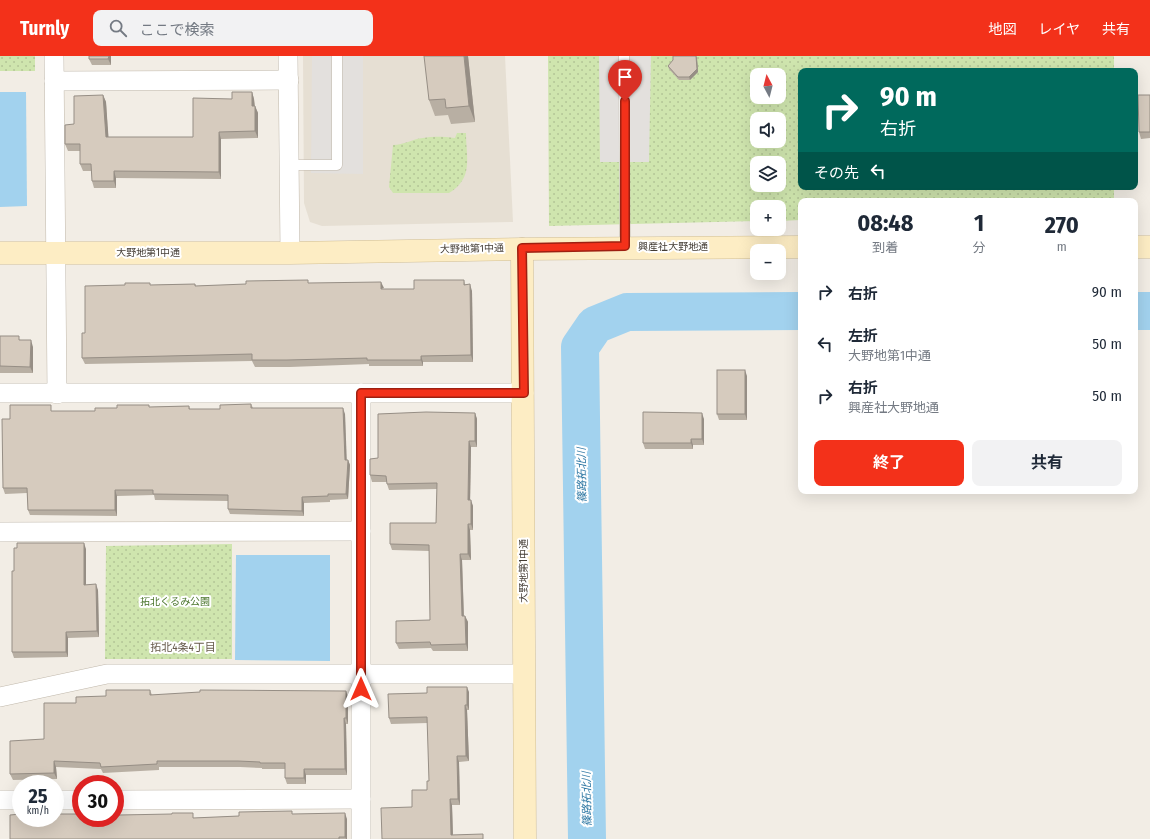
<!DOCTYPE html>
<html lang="ja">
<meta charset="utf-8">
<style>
:root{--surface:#fff;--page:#f2f2f3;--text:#1f2937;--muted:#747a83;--accent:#f3311a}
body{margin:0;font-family:"Fira Sans Condensed","Noto Sans JP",sans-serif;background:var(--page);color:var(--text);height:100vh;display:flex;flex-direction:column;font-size:15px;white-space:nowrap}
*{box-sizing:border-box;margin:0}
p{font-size:13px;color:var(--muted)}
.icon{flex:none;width:22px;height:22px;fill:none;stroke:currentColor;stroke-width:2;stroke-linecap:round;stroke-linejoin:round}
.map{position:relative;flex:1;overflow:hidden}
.sheet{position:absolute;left:798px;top:142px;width:340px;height:296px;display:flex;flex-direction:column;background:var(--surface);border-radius:8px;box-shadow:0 4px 16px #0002}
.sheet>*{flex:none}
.banner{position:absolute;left:798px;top:12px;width:340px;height:122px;border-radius:8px;box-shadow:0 4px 16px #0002;background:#00695c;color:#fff;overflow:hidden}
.needle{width:26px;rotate:353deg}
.buttons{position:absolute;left:750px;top:12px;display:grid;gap:8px}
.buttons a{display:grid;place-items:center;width:36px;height:36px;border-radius:8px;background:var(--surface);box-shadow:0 4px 16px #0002;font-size:20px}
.speed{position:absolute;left:12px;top:719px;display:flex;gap:8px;font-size:20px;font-weight:700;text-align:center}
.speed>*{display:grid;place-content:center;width:52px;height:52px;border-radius:50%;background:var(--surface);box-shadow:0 4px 16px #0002;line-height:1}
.speed small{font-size:10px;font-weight:400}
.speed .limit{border:6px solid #d22;background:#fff;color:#111}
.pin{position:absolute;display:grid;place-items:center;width:34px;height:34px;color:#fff;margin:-41px -17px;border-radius:50% 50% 50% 0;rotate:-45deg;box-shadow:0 0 4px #0007}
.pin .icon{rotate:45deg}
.me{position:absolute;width:44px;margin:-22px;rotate:0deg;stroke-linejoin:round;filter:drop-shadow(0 0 3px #0008)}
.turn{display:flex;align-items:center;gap:14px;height:84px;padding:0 16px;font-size:18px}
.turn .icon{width:52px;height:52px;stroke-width:2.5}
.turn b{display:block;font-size:28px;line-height:34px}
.then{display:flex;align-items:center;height:38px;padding:0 16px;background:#0003;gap:8px;font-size:15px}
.eta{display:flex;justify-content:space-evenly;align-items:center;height:68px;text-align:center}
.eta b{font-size:24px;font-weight:700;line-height:28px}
.action{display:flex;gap:8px;margin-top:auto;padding:8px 16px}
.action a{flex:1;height:46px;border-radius:8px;background:var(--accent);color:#fff;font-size:16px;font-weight:700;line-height:46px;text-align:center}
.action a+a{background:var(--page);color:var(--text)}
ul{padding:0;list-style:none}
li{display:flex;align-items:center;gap:12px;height:52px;padding:0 16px}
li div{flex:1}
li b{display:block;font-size:15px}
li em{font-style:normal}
header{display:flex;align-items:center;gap:24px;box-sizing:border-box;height:56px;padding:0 20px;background:var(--accent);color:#fff}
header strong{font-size:19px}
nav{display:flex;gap:22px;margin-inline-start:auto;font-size:14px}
.search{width:280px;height:36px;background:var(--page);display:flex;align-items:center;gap:10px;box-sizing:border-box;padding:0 14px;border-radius:8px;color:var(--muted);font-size:15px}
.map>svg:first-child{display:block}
</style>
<header>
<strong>Turnly</strong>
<div class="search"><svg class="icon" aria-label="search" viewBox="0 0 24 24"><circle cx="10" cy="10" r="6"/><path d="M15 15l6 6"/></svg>ここで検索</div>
<nav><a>地図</a><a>レイヤ</a><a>共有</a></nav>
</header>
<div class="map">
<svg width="1150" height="783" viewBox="0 0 1150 783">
<defs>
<pattern id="grass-dots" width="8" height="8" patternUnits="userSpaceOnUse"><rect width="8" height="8" fill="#cfe5ae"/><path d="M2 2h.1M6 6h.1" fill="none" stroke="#b3c596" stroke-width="1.8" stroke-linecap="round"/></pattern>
</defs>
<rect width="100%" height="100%" fill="#f2ede5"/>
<polygon fill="#e6dfd3" points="303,0 505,0 513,166 322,170 310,166 304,147"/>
<g fill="url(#grass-dots)" fill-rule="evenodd">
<rect x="0" y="0" width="35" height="15"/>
<path d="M548,0h566v15h-313v116h313v14h-313v19l-22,1v-14h-22v14l-208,5zM757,19h22v22h-22zM757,63h22v22h-22zM757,107h22v22h-22z"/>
<path d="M457,77h9c0,25 8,45 -17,60h-56l-4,-6 4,-42c11,0 19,-6 30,-7 11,-2 22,-1 32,0z"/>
<polygon points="232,488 232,603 105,603 106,490"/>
</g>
<g fill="#e3e0dd">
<polygon points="312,0 363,0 363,118 311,117"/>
<polygon points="599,0 651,0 649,106 600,106"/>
</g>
<g fill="#a2d2ee">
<polygon points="0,36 26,36 27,150 0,151"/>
<polygon points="236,499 330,499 330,605 235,604"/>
</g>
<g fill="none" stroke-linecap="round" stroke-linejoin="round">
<g stroke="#a2d2ee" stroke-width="38">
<polyline points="1135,255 1150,255"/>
<polyline points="587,783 580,291 595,269 627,256 801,255"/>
</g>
<defs>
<g id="lane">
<polyline points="624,0 625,191"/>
<polyline points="288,109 337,109 337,0"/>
</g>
<g id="street">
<polyline points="54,0 57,338"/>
<polyline points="288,0 290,197"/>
<polyline points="54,25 289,24"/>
<polyline points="0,337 524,337"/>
<polyline points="361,337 361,783"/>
<polyline points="0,476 361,475"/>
<polyline points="0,641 107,618 524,618"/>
<polyline points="0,744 21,744"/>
<polyline points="55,744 81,744"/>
<polyline points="115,744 361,743"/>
</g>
<g id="secondary">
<polyline points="1135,191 1150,191"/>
<polyline points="522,193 801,191"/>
<polyline points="0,197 290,197 522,193 525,783"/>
</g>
</defs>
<use href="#lane" stroke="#c0b8ab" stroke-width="11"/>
<use href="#street" stroke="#c0b8ab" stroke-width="20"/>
<use href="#secondary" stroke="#d1bf96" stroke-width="23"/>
<use href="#lane" stroke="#fff" stroke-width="10"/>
<use href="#street" stroke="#fff" stroke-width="19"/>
<use href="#secondary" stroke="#fdedc4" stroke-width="22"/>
</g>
<g fill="#b8afa3">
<polygon points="111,0 111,9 92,9 89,3"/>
<polygon points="468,0 475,66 451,68 448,59 435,60 429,44"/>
<polygon points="697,2 698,16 690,24 679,24 669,13 668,10"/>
<polygon points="252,36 254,43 255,50 258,57 258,82 221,83 221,123 116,122 116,132 94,132 92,125 92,115 83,115 80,108 80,95 68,95 65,88 74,68 103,39 106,46 108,81 193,81 232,43"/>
<polygon points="1150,39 1150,82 1141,83 1139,76"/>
<polygon points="464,224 465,228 472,235 473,306 423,306 423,310 369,310 369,308 290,311 255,311 252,305 85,308 82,302 85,277 151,229 195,228 196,230 309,227 384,233 414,233"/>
<polygon points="0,280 21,284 33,291 33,317 0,317"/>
<polygon points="747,320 747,364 719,364 717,358"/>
<polygon points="251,348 253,352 345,358 346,404 348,404 350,409 348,443 330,444 330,446 304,447 304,460 230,458 228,453 228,445 155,444 154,439 117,440 117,460 30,459 28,454 27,437 5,438 3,432 10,363 53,355 95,355 117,352 150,351 189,350 190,353 220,353"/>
<polygon points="475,357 477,363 477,391 471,391 470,444 473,450 473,474 470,474 471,504 462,504 464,560 465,560 468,566 468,595 433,595 431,592 399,593 396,587 430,564 429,495 392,494 390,488 436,467 437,433 389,434 387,428 387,426 372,426 370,419 378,402"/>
<polygon points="704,363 704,389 693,389 693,393 645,393 643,387"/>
<polygon points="86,493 86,529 98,534 99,581 68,582 68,601 14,602 12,596 14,515"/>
<polygon points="150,634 152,639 348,641 348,668 346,668 347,719 306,719 306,728 287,728 285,722 285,713 262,713 262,712 240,711 159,711 159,714 103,717 101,713 56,711 57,723 13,724 10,718 44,683 76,647 106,640"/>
<polygon points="469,636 469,654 467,654 469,705 459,706 460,749 452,749 453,778 382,783 412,751 427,734 429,725 428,667 391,668 389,662"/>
<polygon points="119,757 119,759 195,762 294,758 347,763 347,783 10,783"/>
</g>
<g fill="#968e85">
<polygon points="109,0 111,0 111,9 108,3"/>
<polygon points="464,0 468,0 475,66 469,50"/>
<polygon points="696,0 697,2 698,16 690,24 689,21"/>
<polygon points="252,36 254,43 255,57 252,50"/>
<polygon points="103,39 106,46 109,88 106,81"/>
<polygon points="255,50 258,57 258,82 255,75"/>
<polygon points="219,76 221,83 221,123 219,116"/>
<polygon points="114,115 116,122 116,132 114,125"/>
<polygon points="381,226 384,232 381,233"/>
<polygon points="470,228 472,235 473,306 471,299"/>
<polygon points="31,284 33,291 33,317 30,311"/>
<polygon points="421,300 423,306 423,310 421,304"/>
<polygon points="745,314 747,320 747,364 745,358"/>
<polygon points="343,352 345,358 347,409 345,404"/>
<polygon points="475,357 477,363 477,391 475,385"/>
<polygon points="702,357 704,363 704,389 702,383"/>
<polygon points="691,383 693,389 693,393 691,387"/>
<polygon points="469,385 471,391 470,450 468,444"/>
<polygon points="348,404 350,409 348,443 346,438"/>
<polygon points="115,434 117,440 117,460 115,454"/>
<polygon points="302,441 304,447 304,460 302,455"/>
<polygon points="471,444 473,450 473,474 471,468"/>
<polygon points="468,468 470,474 471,504 468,498"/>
<polygon points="84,487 86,493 86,535 84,529"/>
<polygon points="460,498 462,504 464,567 462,560"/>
<polygon points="96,528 98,534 99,581 97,575"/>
<polygon points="465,560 468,566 468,595 466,588"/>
<polygon points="66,576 68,582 68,601 66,596"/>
<polygon points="467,631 469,636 469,654 467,649"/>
<polygon points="346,635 348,641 348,668 346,662"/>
<polygon points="465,649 467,654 469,705 466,700"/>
<polygon points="344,662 346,668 347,719 345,713"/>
<polygon points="457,700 459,706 460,749 458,743"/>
<polygon points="54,705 56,711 57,723 54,717"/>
<polygon points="304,713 306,719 306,728 304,722"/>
<polygon points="450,743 452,749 453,783 451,779"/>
<polygon points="345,757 347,763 347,783 346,783 345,781"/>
</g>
<g fill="#d6cbbe" stroke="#968e85">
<polygon points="89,0 109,0 108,3 89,3"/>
<polygon points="424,0 464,0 469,50 446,52 445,43 429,44"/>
<polygon points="673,0 696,0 697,13 689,21 678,21 668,10 673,4"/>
<polygon points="232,36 252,36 252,50 255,50 255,75 219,76 219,116 114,115 114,125 92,125 91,108 80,108 80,88 65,88 65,69 74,68 74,40 103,39 106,81 193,81 193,42 232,43"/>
<polygon points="1138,39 1150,39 1150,76 1139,76"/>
<polygon points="308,224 308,227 381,226 381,233 414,233 414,224 464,224 464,229 470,228 471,299 421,300 421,304 367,304 367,302 287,304 252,304 252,298 82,302 82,277 85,277 85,230 125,229 125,227 150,227 150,229 195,228 195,230 246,228 246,225"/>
<polygon points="0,280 19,280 19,284 31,284 30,311 0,310"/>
<rect x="717" y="314" width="28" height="44"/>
<polygon points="251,348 251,352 343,352 345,404 348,404 346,438 328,438 328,440 302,441 302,455 228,453 228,439 153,438 153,434 115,434 115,454 28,454 27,432 3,432 2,363 10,363 10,349 51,349 51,355 95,355 95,352 117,352 117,349 149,349 149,351 189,350 189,353 220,353 220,349"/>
<polygon points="426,356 475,357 475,385 469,385 468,444 471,444 471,468 468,468 468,498 460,498 462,560 465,560 466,588 431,589 430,586 396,587 396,565 430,564 429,489 390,488 390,467 436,467 437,427 387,428 386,420 370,419 370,403 378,402 378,358"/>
<polygon points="643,356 702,357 702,383 691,383 691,387 643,387"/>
<polygon points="17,487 84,487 84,529 96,528 97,575 66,576 66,596 12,596 12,515 14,515 14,492 17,492"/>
<polygon points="427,631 467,631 467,649 465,649 466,700 457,700 458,743 450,743 451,779 483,778 483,783 382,783 381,752 412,751 412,734 427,734 427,725 429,725 427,661 389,662 388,638 427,637"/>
<polygon points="106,634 150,634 150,639 200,636 200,634 346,635 346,662 344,662 345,713 304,713 304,722 285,722 285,707 260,707 260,706 238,705 157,705 157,708 101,711 100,707 54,705 54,717 10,718 10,685 44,683 44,647 76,647 76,641 106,640"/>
<polygon points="292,755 292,758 345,757 345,781 339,781 339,783 10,783 10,759 21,758 21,762 55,762 55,758 81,758 81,762 115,762 115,757 119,757 119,759 172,758 172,757 193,757 193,762 239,760 239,756"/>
</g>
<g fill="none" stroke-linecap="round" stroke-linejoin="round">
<defs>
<polyline id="route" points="361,633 361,337 524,337 522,192 625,190 625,45"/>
</defs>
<use href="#route" stroke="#9e2011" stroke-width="10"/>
<use href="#route" stroke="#f3311a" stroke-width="7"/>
</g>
<g text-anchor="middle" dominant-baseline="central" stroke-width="4" stroke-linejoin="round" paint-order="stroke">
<g font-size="10" fill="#443d35" stroke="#fff">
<text x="673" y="191">興産社大野地通</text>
<text transform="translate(472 193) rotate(-1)">大野地第1中通</text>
<text x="148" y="197">大野地第1中通</text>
<text transform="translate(524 515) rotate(-90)">大野地第1中通</text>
</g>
<g font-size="10" fill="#49742a" stroke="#fff">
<text x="175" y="546">拓北くるみ公園</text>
</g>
<g font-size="11" font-style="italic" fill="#3079a4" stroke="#fff">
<text transform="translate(582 419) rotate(-91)">篠路拓北川</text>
<text transform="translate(587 743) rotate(-91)">篠路拓北川</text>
</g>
<g font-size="11" fill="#675b4c" stroke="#fff">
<text x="183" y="591">拓北4条4丁目</text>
</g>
</g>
</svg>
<div class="buttons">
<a><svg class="needle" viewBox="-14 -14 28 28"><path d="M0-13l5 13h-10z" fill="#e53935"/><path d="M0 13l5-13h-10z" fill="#747a83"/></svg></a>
<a><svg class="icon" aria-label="sound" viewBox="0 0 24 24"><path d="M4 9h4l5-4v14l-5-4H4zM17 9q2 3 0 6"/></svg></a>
<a><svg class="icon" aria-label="layers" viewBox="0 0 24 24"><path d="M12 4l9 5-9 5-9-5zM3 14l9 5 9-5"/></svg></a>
<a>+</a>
<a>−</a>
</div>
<div class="speed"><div>25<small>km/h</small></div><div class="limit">30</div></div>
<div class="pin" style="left:625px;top:45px;background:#d93025"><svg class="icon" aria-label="arrive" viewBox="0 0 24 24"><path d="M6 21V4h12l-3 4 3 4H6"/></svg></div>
<svg class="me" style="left:361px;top:633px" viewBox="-20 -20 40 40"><path d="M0-17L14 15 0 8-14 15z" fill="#f3311a" stroke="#fff" stroke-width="4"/></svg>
<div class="banner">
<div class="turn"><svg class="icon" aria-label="right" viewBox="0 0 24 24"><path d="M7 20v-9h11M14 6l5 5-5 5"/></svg><div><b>90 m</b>右折</div></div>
<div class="then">その先<svg class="icon" aria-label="left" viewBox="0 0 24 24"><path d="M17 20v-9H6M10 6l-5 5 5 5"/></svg></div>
</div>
<section class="sheet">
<div class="eta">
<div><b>08:48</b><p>到着</p></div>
<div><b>1</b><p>分</p></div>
<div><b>270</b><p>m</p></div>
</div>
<ul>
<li><svg class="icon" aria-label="right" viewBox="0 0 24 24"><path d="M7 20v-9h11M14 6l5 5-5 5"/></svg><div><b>右折</b></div><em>90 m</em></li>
<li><svg class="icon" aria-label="left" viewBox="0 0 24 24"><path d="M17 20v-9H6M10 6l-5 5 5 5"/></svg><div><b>左折</b><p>大野地第1中通</p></div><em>50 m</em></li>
<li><svg class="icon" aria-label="right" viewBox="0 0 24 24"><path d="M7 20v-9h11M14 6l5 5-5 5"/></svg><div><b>右折</b><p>興産社大野地通</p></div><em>50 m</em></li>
</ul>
<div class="action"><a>終了</a><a>共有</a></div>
</section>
</div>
